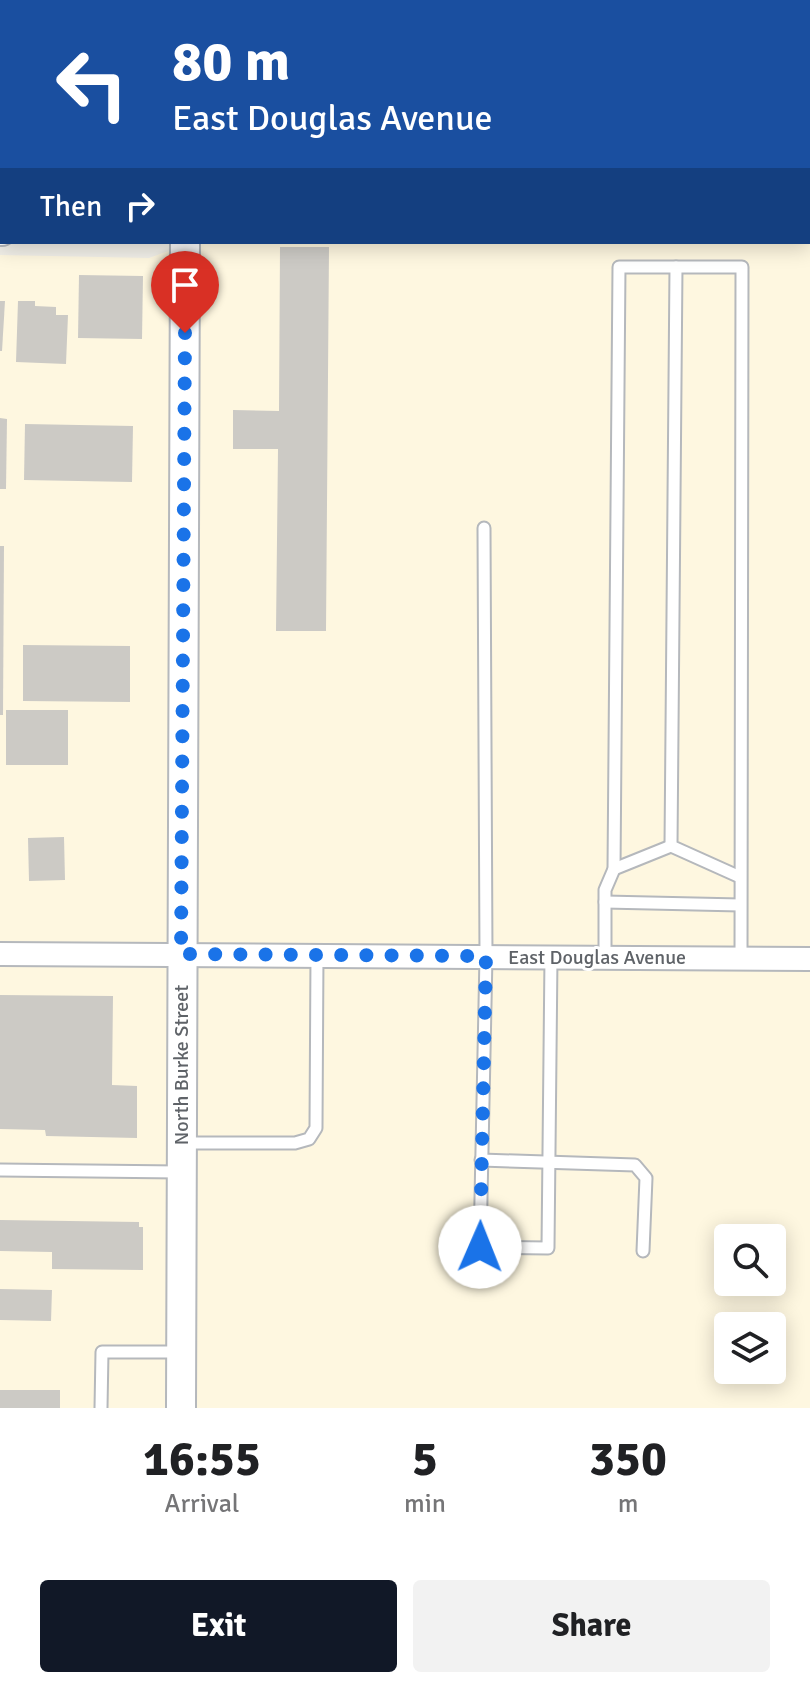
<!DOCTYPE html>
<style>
:root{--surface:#fff;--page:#f2f2f2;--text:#202124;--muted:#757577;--accent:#111827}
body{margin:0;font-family:Signika,sans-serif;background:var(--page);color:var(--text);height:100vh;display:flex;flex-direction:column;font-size:30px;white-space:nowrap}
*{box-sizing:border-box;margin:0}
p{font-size:26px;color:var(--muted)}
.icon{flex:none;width:44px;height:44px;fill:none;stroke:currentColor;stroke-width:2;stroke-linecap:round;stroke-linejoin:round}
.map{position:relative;height:1408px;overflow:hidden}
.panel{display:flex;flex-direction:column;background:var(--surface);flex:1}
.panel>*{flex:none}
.top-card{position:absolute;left:0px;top:0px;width:810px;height:244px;box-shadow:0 4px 20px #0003;background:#1a4fa0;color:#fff;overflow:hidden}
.controls{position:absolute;left:714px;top:1224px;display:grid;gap:16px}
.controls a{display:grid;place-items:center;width:72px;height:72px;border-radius:8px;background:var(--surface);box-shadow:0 4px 20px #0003;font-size:40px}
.pin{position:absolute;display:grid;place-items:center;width:68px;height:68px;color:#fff;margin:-82px -34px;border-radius:50% 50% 50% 0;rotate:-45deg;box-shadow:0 0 8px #0007}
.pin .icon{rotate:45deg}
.me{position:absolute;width:88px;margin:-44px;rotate:1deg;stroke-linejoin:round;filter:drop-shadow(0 0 6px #0008)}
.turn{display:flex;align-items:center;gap:28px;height:168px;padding:0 40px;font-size:36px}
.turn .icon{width:104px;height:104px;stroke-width:2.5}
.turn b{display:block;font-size:56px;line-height:68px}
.then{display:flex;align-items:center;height:76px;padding:0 40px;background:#0003;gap:16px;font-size:30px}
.eta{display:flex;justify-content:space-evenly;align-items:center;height:136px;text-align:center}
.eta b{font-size:48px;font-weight:800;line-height:56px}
.primary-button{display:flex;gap:16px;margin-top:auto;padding:16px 40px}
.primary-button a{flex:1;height:92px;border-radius:8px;background:var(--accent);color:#fff;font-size:32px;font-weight:800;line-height:92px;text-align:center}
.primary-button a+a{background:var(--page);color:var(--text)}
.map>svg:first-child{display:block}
</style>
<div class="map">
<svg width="810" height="1408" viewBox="0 0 810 1408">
<rect width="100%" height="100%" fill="#f1efe8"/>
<path fill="#fef7e0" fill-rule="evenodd" d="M790,0h20v1408h-810v-1153l149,3 44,-16h615v-240zM728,1238h44v44h-44zM728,1326h44v44h-44z"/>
<g fill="#cccac5">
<polygon points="280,247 329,247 326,631 276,631 278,449 233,449 233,410 279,411"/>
<polygon points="79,275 143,276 142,339 78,338"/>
<polygon points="0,301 5,301 2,351 0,351"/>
<polygon points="18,301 35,301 35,306 56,307 56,315 68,315 66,364 16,362"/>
<polygon points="0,418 7,419 6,489 0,489"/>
<polygon points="25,424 133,426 132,482 24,480"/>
<polygon points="0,546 4,546 3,715 0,715"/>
<polygon points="23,645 130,646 130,702 23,701"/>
<rect x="6" y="710" width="62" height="55"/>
<polygon points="64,837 65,880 29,881 28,838"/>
<polygon points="0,995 113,996 112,1085 137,1086 137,1138 46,1136 45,1130 0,1129"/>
<polygon points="0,1220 139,1222 139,1227 143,1227 143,1270 52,1269 52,1252 0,1251"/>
<polygon points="0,1289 52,1290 51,1321 0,1320"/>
<rect x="0" y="1390" width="60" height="18"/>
</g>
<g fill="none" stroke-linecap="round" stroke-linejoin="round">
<defs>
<g id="service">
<polyline points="676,267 671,846 740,877"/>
<polyline points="484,528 486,956 480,1247 548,1248 551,957"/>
<polyline points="614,869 671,846"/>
<polyline points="605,902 740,905"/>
<polyline points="605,958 605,890 614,869 619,267 742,267 741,958"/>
<polyline points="182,1143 295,1143 309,1139 316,1128 317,955"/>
<polyline points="481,1160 635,1165 646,1178 643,1251"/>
<polyline points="0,1170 179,1172"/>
<polyline points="101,1408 102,1352 181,1352"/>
</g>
<g id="minor">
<polyline points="235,2 235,0"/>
<polyline points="0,954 810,959"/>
</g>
<g id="tertiary">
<polyline points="0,231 2,231"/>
<polyline points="181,1408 185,242"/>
</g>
</defs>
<use href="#service" stroke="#b5b8bc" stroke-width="15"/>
<use href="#minor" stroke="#b5b8bc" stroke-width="26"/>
<use href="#tertiary" stroke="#b5b8bc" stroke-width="32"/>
<use href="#service" stroke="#fff" stroke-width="11"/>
<use href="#minor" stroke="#fff" stroke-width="22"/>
<use href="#tertiary" stroke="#fff" stroke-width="28"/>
</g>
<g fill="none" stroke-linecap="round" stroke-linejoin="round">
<polyline stroke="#1a73e8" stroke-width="14" stroke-dasharray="0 25.2" points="185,333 181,954 486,956 480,1247"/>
</g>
<g text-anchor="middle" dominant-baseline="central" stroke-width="6" stroke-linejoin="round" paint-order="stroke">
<g font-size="20" fill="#5f6368" stroke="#fff">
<text x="597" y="957">East Douglas Avenue</text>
<text transform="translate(181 1065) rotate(-90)">North Burke Street</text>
</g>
</g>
</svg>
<div class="controls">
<a><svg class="icon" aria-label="search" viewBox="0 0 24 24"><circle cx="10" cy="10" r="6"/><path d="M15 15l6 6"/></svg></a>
<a><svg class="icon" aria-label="layers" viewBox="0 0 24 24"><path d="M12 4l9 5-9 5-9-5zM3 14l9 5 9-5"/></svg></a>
</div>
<div class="pin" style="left:185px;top:333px;background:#d93025"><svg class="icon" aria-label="arrive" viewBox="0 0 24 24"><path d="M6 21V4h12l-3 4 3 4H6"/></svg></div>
<svg class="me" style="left:480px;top:1247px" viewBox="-20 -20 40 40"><circle r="19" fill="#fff"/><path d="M0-13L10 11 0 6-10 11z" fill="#1a73e8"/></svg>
<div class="top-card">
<div class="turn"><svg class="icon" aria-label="left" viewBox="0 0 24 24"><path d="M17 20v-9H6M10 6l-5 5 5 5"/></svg><div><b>80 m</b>East Douglas Avenue</div></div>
<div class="then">Then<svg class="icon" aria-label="right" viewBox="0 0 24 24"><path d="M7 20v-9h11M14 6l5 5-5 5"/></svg></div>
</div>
</div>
<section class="panel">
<div class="eta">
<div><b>16:55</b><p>Arrival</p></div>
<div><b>5</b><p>min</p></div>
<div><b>350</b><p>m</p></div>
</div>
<div class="primary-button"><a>Exit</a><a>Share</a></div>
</section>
